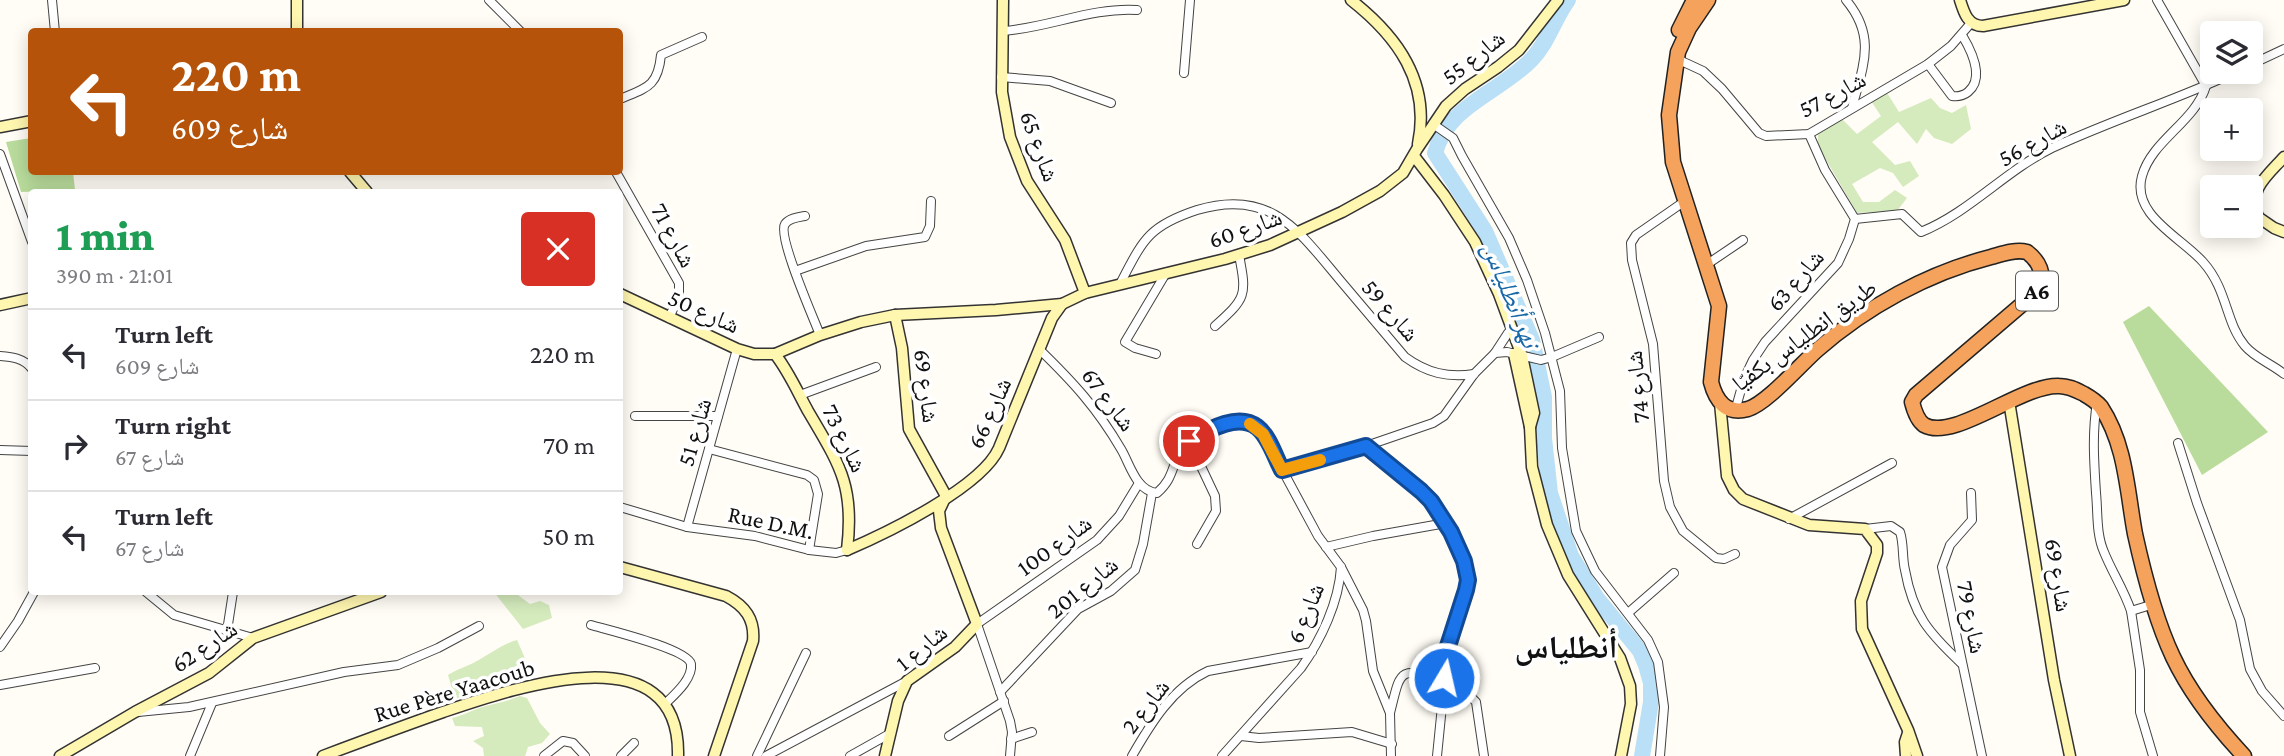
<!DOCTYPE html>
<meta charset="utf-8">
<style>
:root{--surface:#fff;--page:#f7f7f7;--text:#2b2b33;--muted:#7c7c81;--line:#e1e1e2}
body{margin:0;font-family:"Crimson Pro","Noto Naskh Arabic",serif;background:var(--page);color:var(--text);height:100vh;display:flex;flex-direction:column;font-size:26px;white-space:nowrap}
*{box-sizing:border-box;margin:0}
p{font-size:23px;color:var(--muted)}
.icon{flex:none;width:38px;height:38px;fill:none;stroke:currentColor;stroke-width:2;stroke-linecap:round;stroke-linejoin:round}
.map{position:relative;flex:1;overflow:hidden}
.drawer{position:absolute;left:28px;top:189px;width:595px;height:406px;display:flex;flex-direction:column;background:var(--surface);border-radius:7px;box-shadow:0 4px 18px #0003}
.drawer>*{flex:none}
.banner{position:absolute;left:28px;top:28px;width:595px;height:147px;border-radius:7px;box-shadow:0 4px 18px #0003;background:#b45309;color:#fff;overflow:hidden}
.buttons{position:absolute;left:2200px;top:21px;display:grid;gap:14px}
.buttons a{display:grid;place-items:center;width:63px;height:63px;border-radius:7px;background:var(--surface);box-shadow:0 4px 18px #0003;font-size:35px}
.pin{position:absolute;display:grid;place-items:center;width:60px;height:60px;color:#fff;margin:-30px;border:4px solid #fff;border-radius:50%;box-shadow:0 2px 7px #0007}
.me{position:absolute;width:77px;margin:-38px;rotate:9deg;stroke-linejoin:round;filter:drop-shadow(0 0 5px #0008)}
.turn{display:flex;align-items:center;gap:24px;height:147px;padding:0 28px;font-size:32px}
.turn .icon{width:91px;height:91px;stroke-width:2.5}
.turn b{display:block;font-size:49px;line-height:60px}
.round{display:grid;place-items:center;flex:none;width:74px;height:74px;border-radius:7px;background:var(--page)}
.summary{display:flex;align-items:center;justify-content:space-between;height:119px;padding:0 28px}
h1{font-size:42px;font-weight:800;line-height:52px;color:#1e9e55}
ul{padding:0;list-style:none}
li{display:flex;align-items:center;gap:21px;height:91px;padding:0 28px;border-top:2px solid var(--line)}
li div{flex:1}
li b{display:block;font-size:26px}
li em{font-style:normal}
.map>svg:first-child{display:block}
</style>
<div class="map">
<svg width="2284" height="756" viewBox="0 0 2284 756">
<rect width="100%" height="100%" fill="#fffdf5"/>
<g fill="#d5ebbd">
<polygon points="1884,88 1899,112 1931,98 1940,108 1952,113 1966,105 1971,129 1952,144 1934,138 1926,129 1917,144 1898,122 1872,142 1895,165 1910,161 1919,176 1903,187 1893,173 1880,168 1852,184 1863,202 1879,202 1895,190 1907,198 1897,211 1857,213 1818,146 1818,134 1842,119 1857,134 1881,116 1869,98"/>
<polygon points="494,592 519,592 518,595 530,604 540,601 549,605 552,618 523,629"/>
<path d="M517,640l14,32 -76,27 -7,-24c9,-6 18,-8 27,-13 15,-8 25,-17 42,-22z"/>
<path d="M520,696l7,2 13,25 10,11 -8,9 -14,4 -3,9h-41l-1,-8 -10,-7 11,-5 -2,-9 -27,-1 -3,-8c13,-3 22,-9 34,-12 12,-3 22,-5 34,-10z"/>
</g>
<g fill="#b9dc9c">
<polygon points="31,138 32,172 73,172 75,190 21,192 6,142"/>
<polygon points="2149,306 2268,432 2202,475 2123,322"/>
</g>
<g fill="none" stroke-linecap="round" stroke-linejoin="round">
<path stroke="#b9e0f7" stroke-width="16" d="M1568,0c-14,19 -20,43 -37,60 -32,33 -83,45 -96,93l50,78 47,109 12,57v41l6,55 21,63 25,41 44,54 6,14 5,18v19l-9,54"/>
<defs>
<g id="street">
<polyline points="52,0 55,32"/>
<polyline points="489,0 521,32"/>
<path d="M1846,0c31,37 17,66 6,108"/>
<path d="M2157,0l49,86c-11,36 -54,54 -64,90 -11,39 39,61 61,86 25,28 22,60 42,84 10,12 27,18 39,28"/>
<path d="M1003,31c45,-3 89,-24 134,-21"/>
<polyline points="1677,59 1703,71 1722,89 1759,133 1766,136 1809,134 1928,64 1951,46 1971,23"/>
<path d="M1928,64l24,32c7,1 11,0 16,-4 17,-14 3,-42 -6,-57"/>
<polyline points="2250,65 2284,49"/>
<polyline points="1184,73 1190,0"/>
<polyline points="1001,77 1050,81 1111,103"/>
<path d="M620,99c26,-11 38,-12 41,-44l41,-18"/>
<polyline points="1433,124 1453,138 1462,156 1509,238 1527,280 1545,333 1560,391 1562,448 1576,531 1595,571 1648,640 1658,662 1664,707 1660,756"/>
<polyline points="0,154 32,242"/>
<polyline points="616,172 679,283 679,296 669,318"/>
<polyline points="1685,201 1636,235 1631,243 1632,260 1653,344 1664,481 1670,507 1683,531 1716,558 1724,559 1735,554"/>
<path d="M805,216c-6,1 -16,2 -20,8 -8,12 29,95 35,111"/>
<path d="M1855,219l47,-5 19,18c49,-20 84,-61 131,-84 60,-28 124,-48 184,-76"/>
<polyline points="1706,265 1743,240"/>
<polyline points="795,271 866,246 925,237 930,226 931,201"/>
<path d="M1120,284c23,-44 28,-58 77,-74 73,-22 101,20 142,69 22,26 44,52 66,78 22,16 43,21 69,17"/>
<path d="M1215,326c31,-28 32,-30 24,-71"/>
<path d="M1039,349c34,33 58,59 82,100 9,15 15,42 36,44 17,-15 14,-26 24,-43 10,-16 45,-31 64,-27 8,1 13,5 18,11l55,102 23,31 22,43 3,11 7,50 17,42 1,43"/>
<polyline points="1495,353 1508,333"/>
<polyline points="1156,354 1135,348 1125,342 1166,273"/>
<path d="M0,356c12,1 24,2 32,13"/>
<polyline points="800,395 876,367"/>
<path d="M2097,402c-5,32 -3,59 -1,91 2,20 0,41 8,59 8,20 20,38 27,59l23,-7"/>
<polyline points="1735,411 1744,379 1753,360 1765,342 1838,263 1849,239 1855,219 1825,170 1809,134"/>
<polyline points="635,416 718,416"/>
<polyline points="1189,441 1215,496 1216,511 1197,544"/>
<polyline points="2178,443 2197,503 2240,620 2250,669 2262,691 2284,716"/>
<polyline points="1366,446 1421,491 1431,501 1451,532 1464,561 1468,580 1448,646 1437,756"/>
<polyline points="709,449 807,475 814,480 818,494 809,550"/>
<polyline points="0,450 32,451"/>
<polyline points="1282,470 1366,446 1433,423 1444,416 1474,374 1495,353 1507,352 1541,360 1552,357 1599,337"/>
<polyline points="1971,493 1972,520 1950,545 1942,567 1982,756"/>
<polyline points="620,507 687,527 755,536 809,550 836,553 847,550"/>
<polyline points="1789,519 1892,463"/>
<polyline points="687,527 737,349"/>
<path d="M1865,529l26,-3 9,6c4,12 2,26 5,38 8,45 24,63 56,93"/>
<polyline points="1326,547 1373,536 1446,523"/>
<polyline points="146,592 174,615 253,638"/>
<polyline points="2131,611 2140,670 2140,712 2153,756"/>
<polyline points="1628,613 1674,573"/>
<path d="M591,625c17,5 97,24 100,39 2,15 -17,31 -26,40"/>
<polyline points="227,631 233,592"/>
<polyline points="0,647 18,621 34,592"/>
<polyline points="0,685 95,668"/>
<polyline points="1000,692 1078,609 1111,591 1135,570 1143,544 1152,493"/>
<polyline points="1443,692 1469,695 1476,702 1484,756"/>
<polyline points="138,712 189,707 344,672 398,665 438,648 479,626"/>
<path d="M1390,713c11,-44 8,-46 54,-34"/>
<polyline points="949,736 1004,701"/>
<polyline points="1241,736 1259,738 1352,732 1392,744"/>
<polyline points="1011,739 1032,732"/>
<polyline points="190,756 212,703"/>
<polyline points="544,756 563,741 573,743 585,756"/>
<polyline points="621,756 634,743"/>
<polyline points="757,756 806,653"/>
<polyline points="766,756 907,681"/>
<polyline points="850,756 891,733"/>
<polyline points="1010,756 1012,732 1010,721 977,624 1097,540 1119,516 1139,483"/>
<path d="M1132,756c19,-33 40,-68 76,-85l104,-19"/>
<path d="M1222,756l79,-88c20,-28 38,-66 40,-101"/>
</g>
<g id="secondary">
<polyline points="1003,0 1002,92 1010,137 1027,181 1065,240 1085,293"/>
<path d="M1351,0c46,36 80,82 67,144"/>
<path d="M1960,0c4,13 8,26 23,26l141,-26"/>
<polyline points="297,32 297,0"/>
<polyline points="0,127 32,121"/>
<polyline points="1414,156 1444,195 1475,242 1499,294 1522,356 1534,413 1530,427 1532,467 1547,525 1568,575 1620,658 1630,686 1631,704 1621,756"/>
<path d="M2284,157c-17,19 -37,33 -26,60l16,11 10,4"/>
<polyline points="350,172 367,192"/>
<polyline points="620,294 737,349 754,354 775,354 820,335 861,322 895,315 996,310 1062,304 1085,293 1225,259 1270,245 1342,212 1380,191 1403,173 1417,149 1446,106 1465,89 1498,67 1519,50 1558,0"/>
<polyline points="0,305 32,298"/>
<path d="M775,354c14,18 22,37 33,57 31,53 47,74 39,139"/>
<polyline points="1514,354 1530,427"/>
<polyline points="2009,401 2054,680 2070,756"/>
<polyline points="1720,403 1727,476 1734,490 1743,499 1809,525 1865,529 1877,545 1877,553 1861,601 1862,629 1908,730 1917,756"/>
<path d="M847,550c40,-17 135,-63 152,-102l53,-130 10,-14"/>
<path d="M620,567l106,29c19,10 29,23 27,45l-39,115"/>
<polyline points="60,756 135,712 209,673 253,638 381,592"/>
<path d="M323,756c40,-15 80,-30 120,-44 68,-23 238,-83 235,44"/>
<polyline points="885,756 898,701 907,681 955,647 977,624 941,528 939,511 946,496 909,429 902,348 895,315"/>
<polyline points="1906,756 1905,742 1908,733"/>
</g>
<g id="highway">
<path d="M1708,0l-19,28 -11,24 -9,63 4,47 46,144 -8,76c5,19 15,33 37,27 19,-6 52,-44 69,-59 49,-43 111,-77 174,-93 11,-3 24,-8 36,-5 12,9 18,22 13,37l-124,106 -4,7c2,8 5,18 12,23 30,17 98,-41 135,-39 10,0 17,4 25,8 7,4 12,7 17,13 25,38 26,84 34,127 9,41 20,85 38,123 17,36 44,70 71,99"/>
<polyline points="1679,30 1694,0"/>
</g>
</defs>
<use href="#street" stroke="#444" stroke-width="10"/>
<use href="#secondary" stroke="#333" stroke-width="13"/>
<use href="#highway" stroke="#222" stroke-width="17"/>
<use href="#street" stroke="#fff" stroke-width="8"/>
<use href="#secondary" stroke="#fff6b0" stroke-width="10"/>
<use href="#highway" stroke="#f5a25d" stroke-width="14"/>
</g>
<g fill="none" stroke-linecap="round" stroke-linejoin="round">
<defs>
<path id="route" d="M1189,441c18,-10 48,-29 68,-14 12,9 18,30 25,43l84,-24 55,45 10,10 20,31 13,29 4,19 -2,10 -18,56 -4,32"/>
</defs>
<use href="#route" stroke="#114b97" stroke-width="18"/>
<use href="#route" stroke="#1a73e8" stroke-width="12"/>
<polyline stroke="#f59e0b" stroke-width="12" points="1250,424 1263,434 1282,470 1320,460"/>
</g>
<g text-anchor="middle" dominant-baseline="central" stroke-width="7" stroke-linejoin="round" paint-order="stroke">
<rect fill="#fff" stroke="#585858" stroke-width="2" x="2016" y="271.5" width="42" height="39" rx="5"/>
<g font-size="23" font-weight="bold" fill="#111">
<text x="2037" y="291">A6</text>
</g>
<g font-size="24" fill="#111" stroke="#fff">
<text transform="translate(1473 57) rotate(-38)">شارع 55</text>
<text transform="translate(1832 94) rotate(-28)">شارع 57</text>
<text transform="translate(2032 142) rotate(-29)">شارع 56</text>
<text transform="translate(1040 146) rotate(70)">شارع 65</text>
<text transform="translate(1245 228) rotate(-19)">شارع 60</text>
<text transform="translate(674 235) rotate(62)">شارع 71</text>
<text transform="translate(1795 280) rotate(-49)">شارع 63</text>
<text transform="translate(1391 310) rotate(49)">شارع 59</text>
<text transform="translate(704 311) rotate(24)">شارع 50</text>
<text transform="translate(1804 335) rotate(-36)">طريق انطلياس بكفيّا</text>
<text transform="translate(927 386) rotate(83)">شارع 69</text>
<text transform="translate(1637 387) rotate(-96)">شارع 74</text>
<text transform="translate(1109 399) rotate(53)">شارع 67</text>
<text transform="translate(989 413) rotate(-66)">شارع 66</text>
<text transform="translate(694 432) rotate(-74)">شارع 51</text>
<text transform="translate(845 438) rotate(64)">شارع 73</text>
<text transform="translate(771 522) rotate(12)">Rue D.M.</text>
<text transform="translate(1054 545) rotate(-36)">شارع 100</text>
<text transform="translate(2059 575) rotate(81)">شارع 69</text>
<text transform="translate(1082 587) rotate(-39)">شارع 201</text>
<text transform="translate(1305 613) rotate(-68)">شارع 6</text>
<text transform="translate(1972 617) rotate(79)">شارع 79</text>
<text transform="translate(204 646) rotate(-34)">شارع 62</text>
<text transform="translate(921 647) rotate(-39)">شارع 1</text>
<text transform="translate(454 690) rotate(-17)">Rue Père Yaacoub</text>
<text transform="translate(1145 706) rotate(-52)">شارع 2</text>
</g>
<g font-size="26" font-style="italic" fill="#1768a6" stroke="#fff">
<text transform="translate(1511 295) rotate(68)">نهر أنطلياس</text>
</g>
<g font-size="32" font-weight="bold" fill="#111" stroke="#fff">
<text x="1566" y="647">أنطلياس</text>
</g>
</g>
</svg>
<div class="buttons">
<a><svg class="icon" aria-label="layers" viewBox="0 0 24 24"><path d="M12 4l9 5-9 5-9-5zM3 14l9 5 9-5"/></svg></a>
<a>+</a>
<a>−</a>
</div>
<div class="pin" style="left:1189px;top:441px;background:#d93025"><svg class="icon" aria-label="arrive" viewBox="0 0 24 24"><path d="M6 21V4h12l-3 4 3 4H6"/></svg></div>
<svg class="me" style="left:1444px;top:678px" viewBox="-20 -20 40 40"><circle r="17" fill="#1a73e8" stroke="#fff" stroke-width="3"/><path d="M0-11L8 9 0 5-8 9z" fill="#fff"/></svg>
<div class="banner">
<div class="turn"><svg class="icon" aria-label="left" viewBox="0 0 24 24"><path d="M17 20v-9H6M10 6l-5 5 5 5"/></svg><div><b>220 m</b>شارع 609</div></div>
</div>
<section class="drawer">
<div class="summary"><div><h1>1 min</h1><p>390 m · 21:01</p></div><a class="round" style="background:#d93025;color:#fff"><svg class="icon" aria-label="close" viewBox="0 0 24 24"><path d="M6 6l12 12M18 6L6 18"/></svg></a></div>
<ul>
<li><svg class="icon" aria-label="left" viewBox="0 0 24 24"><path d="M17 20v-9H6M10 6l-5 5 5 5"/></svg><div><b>Turn left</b><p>شارع 609</p></div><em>220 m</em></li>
<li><svg class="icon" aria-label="right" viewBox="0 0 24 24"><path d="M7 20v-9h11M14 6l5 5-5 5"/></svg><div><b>Turn right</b><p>شارع 67</p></div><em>70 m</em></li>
<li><svg class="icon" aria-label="left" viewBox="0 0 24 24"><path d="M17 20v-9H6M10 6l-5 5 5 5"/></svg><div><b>Turn left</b><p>شارع 67</p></div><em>50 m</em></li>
</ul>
</section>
</div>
